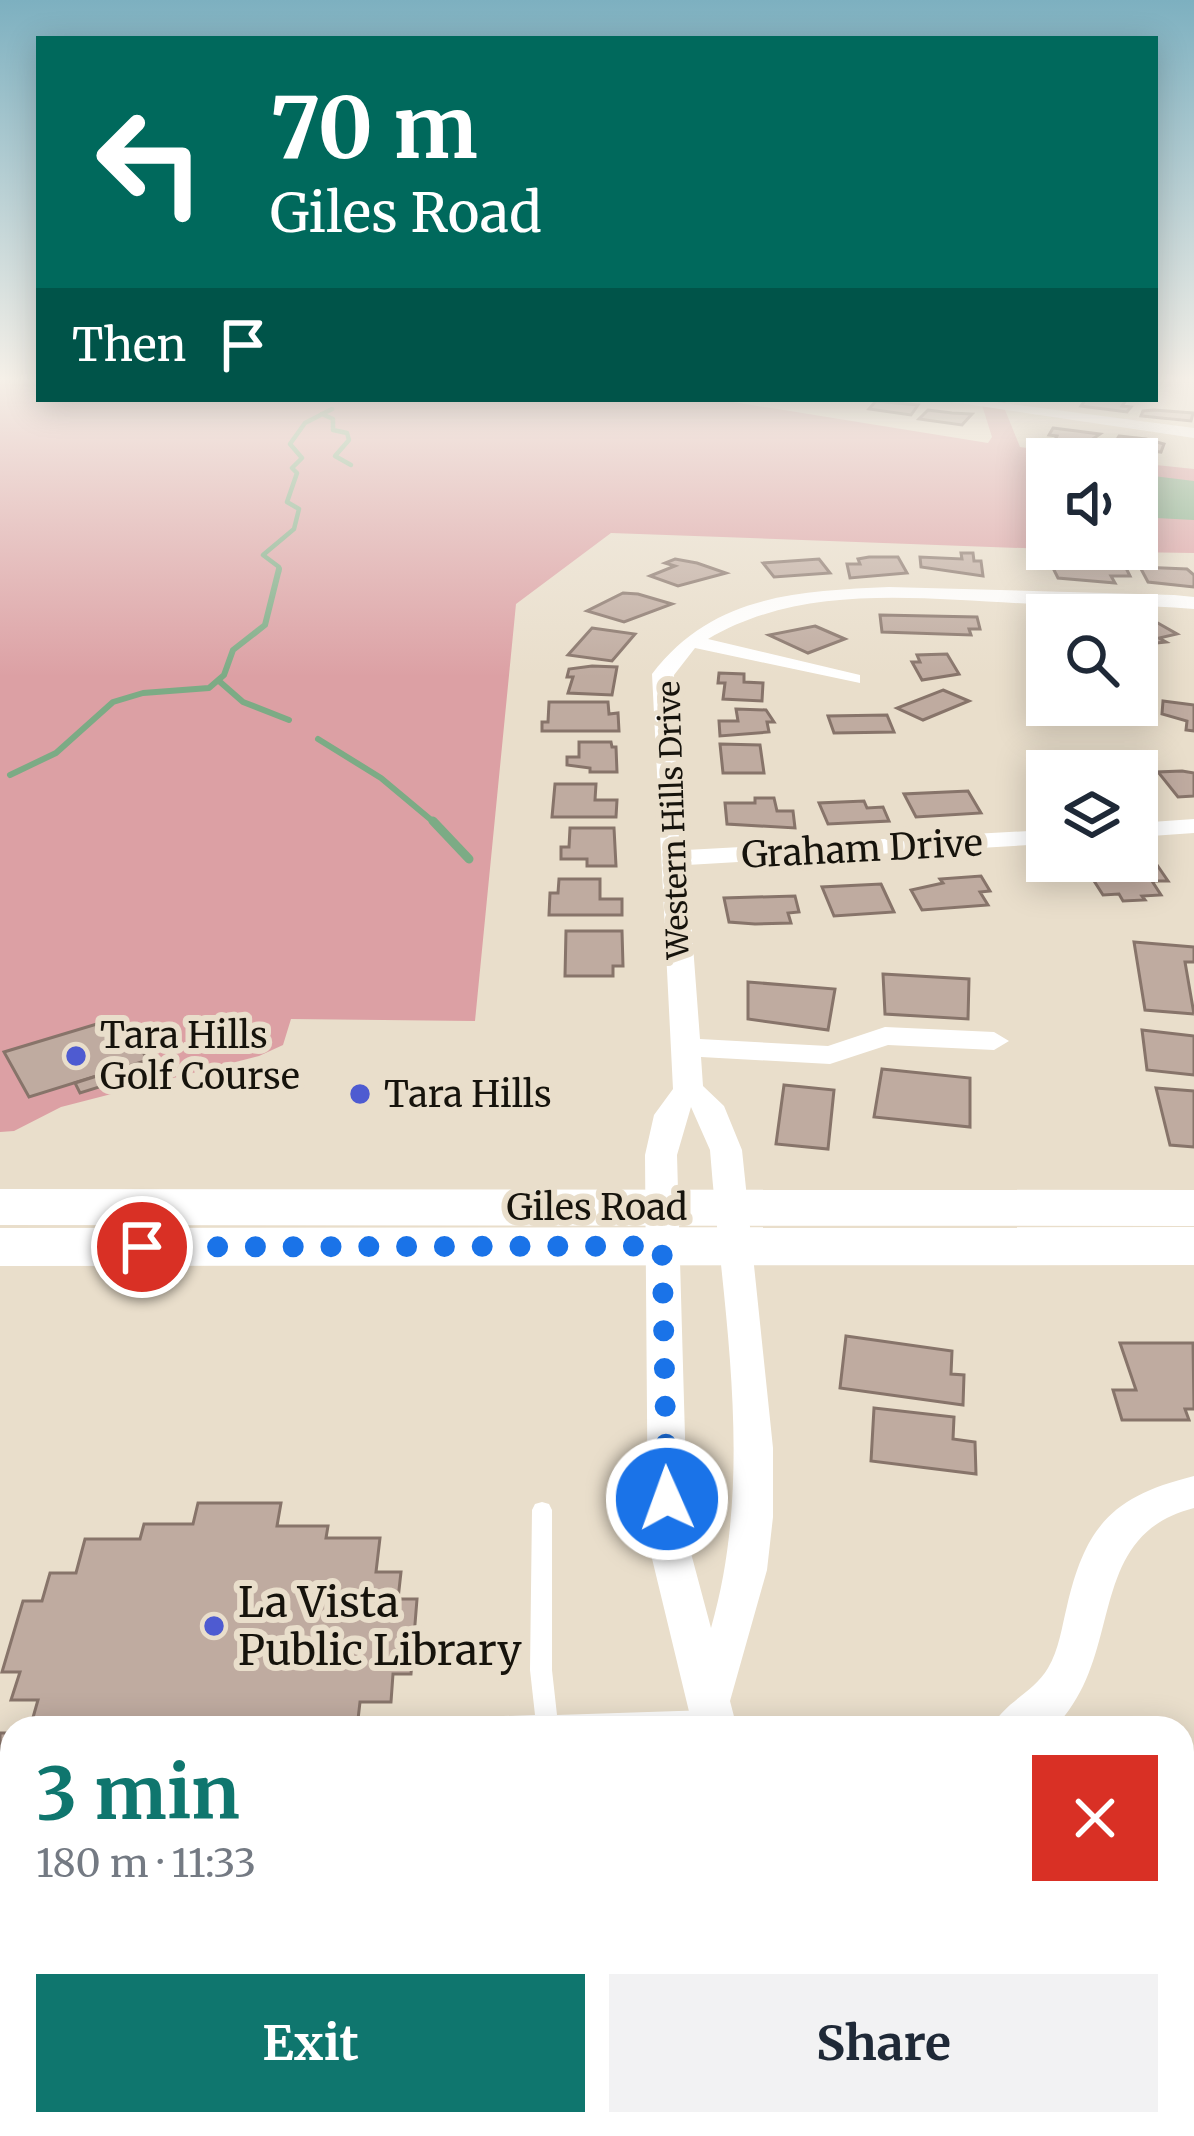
<!DOCTYPE html>
<meta charset="utf-8">
<style>
:root{--surface:#fff;--page:#f2f2f3;--text:#1f2937;--muted:#747a83;--accent:#0f766e}
body{margin:0;font-family:Merriweather,serif;background:var(--page);color:var(--text);height:100vh;display:flex;flex-direction:column;font-size:45px;white-space:nowrap}
*{box-sizing:border-box;margin:0}
p{font-size:39px;color:var(--muted)}
.icon{flex:none;width:66px;height:66px;fill:none;stroke:currentColor;stroke-width:2;stroke-linecap:round;stroke-linejoin:round}
.map{position:relative;flex:1;overflow:hidden}
.sheet{position:absolute;left:0px;top:1716px;width:1194px;height:420px;display:flex;flex-direction:column;background:var(--surface);border-radius:36px 36px 0 0;box-shadow:0 6px 30px #0003}
.sheet>*{flex:none}
.hud{position:absolute;left:36px;top:36px;width:1122px;height:366px;border-radius:0px;box-shadow:0 6px 30px #0003;background:#00695c;color:#fff;overflow:hidden}
.fabs{position:absolute;left:1026px;top:438px;display:grid;gap:24px}
.fabs a{display:grid;place-items:center;width:132px;height:132px;border-radius:0px;background:var(--surface);box-shadow:0 6px 30px #0003;font-size:60px}
.pin{position:absolute;display:grid;place-items:center;width:102px;height:102px;color:#fff;margin:-51px;border:6px solid #fff;border-radius:50%;box-shadow:0 3px 12px #0007}
.me{position:absolute;width:132px;margin:-66px;rotate:358deg;stroke-linejoin:round;filter:drop-shadow(0 0 9px #0008)}
.turn{display:flex;align-items:center;gap:42px;height:252px;padding:0 36px;font-size:54px}
.turn .icon{width:156px;height:156px;stroke-width:2.5}
.turn b{display:block;font-size:84px;line-height:102px}
.then{display:flex;align-items:center;height:114px;padding:0 36px;background:#0003;gap:24px;font-size:45px}
.round{display:grid;place-items:center;flex:none;width:126px;height:126px;border-radius:0px;background:var(--page)}
.head{display:flex;align-items:center;justify-content:space-between;height:204px;padding:0 36px}
h1{font-size:72px;font-weight:700;line-height:90px;color:var(--accent)}
.button{display:flex;gap:24px;margin-top:auto;padding:24px 36px}
.button a{flex:1;height:138px;border-radius:0px;background:var(--accent);color:#fff;font-size:48px;font-weight:700;line-height:138px;text-align:center}
.button a+a{background:var(--page);color:var(--text)}
.map>svg:first-child{display:block}
</style>
<div class="map">
<svg width="1194" height="2136" viewBox="0 0 1194 2136">
<rect width="100%" height="100%" fill="#e9decb"/>
<polygon fill="#dca0a4" points="0,378 39,378 39,399 715,399 988,443 992,437 981,402 964,399 1009,399 1003,405 1020,447 1108,459 1047,459 1047,549 1137,549 1137,463 1194,469 1194,553 1129,552 611,533 516,604 475,1021 291,1019 283,1045 259,1056 61,1107 14,1131 0,1132"/>
<polygon fill="#7cab85" points="1137,474 1194,481 1194,520 1137,517"/>
<g fill="none" stroke-linecap="round" stroke-linejoin="round">
<g stroke="#7cab85" stroke-width="4.5">
<polyline points="322,414 333,419 333,430 347,433 349,440 335,456 351,465"/>
<polyline points="279,572 279,567 263,555 294,529 299,509 287,502 297,473 292,468 302,458 290,444 305,423 332,409"/>
</g>
<g stroke="#7cab85" stroke-width="6">
<polyline points="219,681 243,702 289,720"/>
<polyline points="318,739 381,778 436,824"/>
<polyline points="10,775 56,753 113,702 143,693 209,688 224,675 233,650 265,625 279,569"/>
</g>
<polyline stroke="#7cab85" stroke-width="9" points="433,821 469,859"/>
</g>
<g fill="#bfaba0" stroke="#87746a" stroke-width="3">
<polygon points="1086,399 1127,399 1122,406 1131,407 1127,412 1081,406"/>
<polygon points="876,401 918,405 911,415 869,409"/>
<polygon points="928,410 952,413 972,414 962,425 919,419"/>
<polygon points="1154,410 1193,413 1191,421 1141,416 1143,411"/>
<polygon points="1053,428 1100,434 1084,445 1054,442 1057,436 1049,435"/>
<polygon points="1119,436 1146,439 1164,444 1161,452 1128,448 1116,441"/>
<polygon points="961,553 973,553 974,561 981,561 983,576 921,567 920,557 962,559"/>
<polygon points="869,557 898,557 907,573 850,578 847,564 860,564 858,559"/>
<polygon points="675,559 697,563 726,573 678,586 650,576 675,566 665,563"/>
<polygon points="819,559 830,573 774,577 763,563"/>
<polygon points="1051,564 1124,564 1130,576 1111,576 1115,583 1058,578"/>
<polygon points="1140,567 1187,569 1194,575 1194,587 1148,582"/>
<polygon points="623,593 638,594 672,604 624,622 587,611"/>
<polygon points="880,615 977,617 980,629 969,629 971,635 882,632"/>
<polygon points="1156,622 1177,634 1159,638 1166,642 1137,645 1137,627"/>
<polygon points="815,626 845,639 808,653 769,635"/>
<polygon points="592,628 635,634 612,661 568,655"/>
<polygon points="947,654 959,674 922,680 912,662 920,662 917,655"/>
<polygon points="592,666 617,667 612,695 568,693 573,677 567,677 569,669"/>
<polygon points="719,673 744,674 744,682 763,683 762,701 723,699 725,683 718,683"/>
<polygon points="943,690 969,701 923,720 897,708"/>
<polygon points="1163,701 1194,705 1194,731 1186,730 1187,721 1162,714"/>
<polygon points="549,702 608,702 609,714 618,713 619,731 542,731 542,722 548,722"/>
<polygon points="736,709 766,710 774,722 767,722 769,732 720,736 719,721 738,721"/>
<polygon points="887,715 894,732 834,733 828,716"/>
<polygon points="579,742 611,742 612,747 616,747 617,772 590,772 590,768 567,765 567,757 579,757"/>
<polygon points="720,744 760,745 764,773 723,773"/>
<polygon points="1182,771 1194,773 1194,796 1178,797 1158,772"/>
<polygon points="555,784 596,784 595,800 617,800 616,817 552,817"/>
<polygon points="968,791 981,813 916,817 904,794"/>
<polygon points="755,798 774,798 777,811 793,811 795,828 727,824 725,803 755,803"/>
<polygon points="864,801 867,808 883,807 889,821 828,824 819,803"/>
<polygon points="570,828 614,828 616,866 587,866 587,859 561,859 561,847 569,847"/>
<polygon points="1155,862 1168,881 1152,881 1161,895 1142,896 1145,900 1123,901 1119,894 1103,895 1089,873 1120,871 1115,864"/>
<polygon points="981,876 990,891 980,892 988,905 922,910 911,890 943,883 940,879"/>
<polygon points="559,879 600,879 600,899 622,899 622,915 549,915 550,893 558,893"/>
<polygon points="881,884 894,912 834,916 822,887"/>
<polygon points="795,896 799,912 788,913 791,923 755,924 729,922 724,898"/>
<polygon points="566,931 622,931 623,966 613,966 613,976 565,976"/>
<polygon points="1134,942 1194,947 1194,962 1185,962 1194,1014 1145,1010"/>
<polygon points="883,974 969,979 968,1019 885,1014"/>
<polygon points="748,982 835,989 828,1030 748,1019"/>
<polygon points="120,1017 148,1060 29,1097 4,1052"/>
<polygon points="1142,1030 1194,1036 1194,1075 1147,1070"/>
<polygon points="882,1069 970,1078 970,1127 874,1117"/>
<polygon points="103,1074 109,1084 80,1093 75,1083"/>
<polygon points="784,1085 834,1090 828,1149 776,1144"/>
<polygon points="1156,1088 1194,1091 1194,1147 1170,1145"/>
<polygon points="846,1336 952,1351 951,1374 964,1375 963,1405 840,1388"/>
<polygon points="1120,1343 1193,1343 1194,1409 1185,1409 1189,1420 1122,1420 1113,1390 1136,1390"/>
<polygon points="874,1408 954,1417 953,1439 975,1442 976,1474 871,1461"/>
<polygon points="198,1503 281,1503 277,1526 328,1526 326,1538 380,1538 376,1572 401,1572 398,1599 417,1599 411,1674 393,1674 391,1702 360,1702 357,1728 30,1728 38,1700 11,1700 20,1672 2,1672 23,1601 42,1601 50,1573 76,1573 85,1539 140,1539 144,1524 193,1524"/>
<rect x="0" y="1733" width="12" height="52"/>
<polygon points="12,1983 12,2051 0,2051 0,2030"/>
<polygon points="42,2124 180,2124 178,2136 39,2136"/>
</g>
<g fill="none" stroke-linecap="round" stroke-linejoin="round">
<g fill="#fff" fill-rule="evenodd">
<polygon points="542,1502 549,1504 552,1510 552,1670 557,1715 709,1710 717,1713 720,1720 717,1727 437,1728 440,1721 448,1718 535,1715 530,1670 532,1510 535,1504"/>
<polygon points="378,2124 404,2124 404,2136 376,2136"/>
<polygon points="549,2124 575,2124 575,2136 547,2136"/>
</g>
<g fill="#fff" fill-rule="evenodd">
<polygon points="932,399 973,399 1194,428 1194,438"/>
<path d="M889,587l285,8 20,2v12c-53,-5 -105,-3 -158,-5 -108,-4 -230,-23 -328,35l152,36v8l-165,-35 -21,27 12,175 361,-20v14l-360,21 13,174 128,7 57,-19 109,5 15,9 -15,9 -106,-5 -58,19 -129,-7 2,29 21,20 18,44 31,298v69l-6,53 -37,131 7,27h-44l-45,-186 -3,-387 9,-40 19,-26 -21,-415c60,-79 145,-83 237,-87zM691,1107l19,43c12,159 46,321 1,478l-23,-86 -11,-387z"/>
<polygon points="1194,819 1194,833 1137,837 1137,823"/>
<path d="M1194,1476v32c-103,26 -73,131 -125,202 -6,8 -12,16 -21,18 -17,4 -39,0 -56,0 11,-26 41,-34 56,-60 11,-18 14,-42 19,-62 19,-82 47,-110 127,-130z"/>
<polygon points="829,2124 888,2124 893,2136 834,2136"/>
</g>
<g fill="#fff" fill-rule="evenodd">
<polygon points="0,1189 1194,1190 1194,1226 0,1225"/>
<polygon points="1194,1227 1194,1265 0,1266 0,1228"/>
</g>
</g>
<linearGradient id="sky" x2="0" y2="1"><stop stop-color="#7db0c0"/><stop offset="0.56" stop-color="#f5f0e8"/><stop offset="1" stop-color="#f5f0e8" stop-opacity="0"/></linearGradient>
<rect width="1194" height="677" fill="url(#sky)"/>
<g fill="none" stroke-linecap="round" stroke-linejoin="round">
<polyline stroke="#1a73e8" stroke-width="21" stroke-dasharray="0 37.8" points="142,1247 662,1246 667,1499"/>
</g>
<g fill="#4e5bd1" stroke="#e9decb" stroke-width="4.5">
<circle cx="76" cy="1056" r="12"/>
<circle cx="360" cy="1094" r="12"/>
<circle cx="214" cy="1626" r="12"/>
</g>
<g text-anchor="middle" dominant-baseline="central" stroke-width="12" stroke-linejoin="round" paint-order="stroke">
<g font-size="30" fill="#16130c" stroke="#e9decb">
<text transform="translate(673 820) rotate(-92)">Western Hills Drive</text>
</g>
<g font-size="36" fill="#16130c" stroke="#e9decb">
<text transform="translate(862 849) rotate(-3)">Graham Drive</text>
<text x="597" y="1207">Giles Road</text>
</g>
<g font-size="36" fill="#16130c" stroke="#e9decb" text-anchor="start">
<text x="100" y="1035">Tara Hills<tspan x="100" dy="41">Golf Course</tspan></text>
<text x="384" y="1094">Tara Hills</text>
</g>
<g font-size="42" fill="#16130c" stroke="#e9decb" text-anchor="start">
<text x="238" y="1602">La Vista<tspan x="238" dy="48">Public Library</tspan></text>
</g>
</g>
</svg>
<div class="fabs">
<a><svg class="icon" aria-label="sound" viewBox="0 0 24 24"><path d="M4 9h4l5-4v14l-5-4H4zM17 9q2 3 0 6"/></svg></a>
<a><svg class="icon" aria-label="search" viewBox="0 0 24 24"><circle cx="10" cy="10" r="6"/><path d="M15 15l6 6"/></svg></a>
<a><svg class="icon" aria-label="layers" viewBox="0 0 24 24"><path d="M12 4l9 5-9 5-9-5zM3 14l9 5 9-5"/></svg></a>
</div>
<div class="pin" style="left:142px;top:1247px;background:#d93025"><svg class="icon" aria-label="arrive" viewBox="0 0 24 24"><path d="M6 21V4h12l-3 4 3 4H6"/></svg></div>
<svg class="me" style="left:667px;top:1499px" viewBox="-20 -20 40 40"><circle r="17" fill="#1a73e8" stroke="#fff" stroke-width="3"/><path d="M0-11L8 9 0 5-8 9z" fill="#fff"/></svg>
<div class="hud">
<div class="turn"><svg class="icon" aria-label="left" viewBox="0 0 24 24"><path d="M17 20v-9H6M10 6l-5 5 5 5"/></svg><div><b>70 m</b>Giles Road</div></div>
<div class="then">Then<svg class="icon" aria-label="arrive" viewBox="0 0 24 24"><path d="M6 21V4h12l-3 4 3 4H6"/></svg></div>
</div>
<section class="sheet">
<div class="head"><div><h1>3 min</h1><p>180 m · 11:33</p></div><a class="round" style="background:#d93025;color:#fff"><svg class="icon" aria-label="close" viewBox="0 0 24 24"><path d="M6 6l12 12M18 6L6 18"/></svg></a></div>
<div class="button"><a>Exit</a><a>Share</a></div>
</section>
</div>
